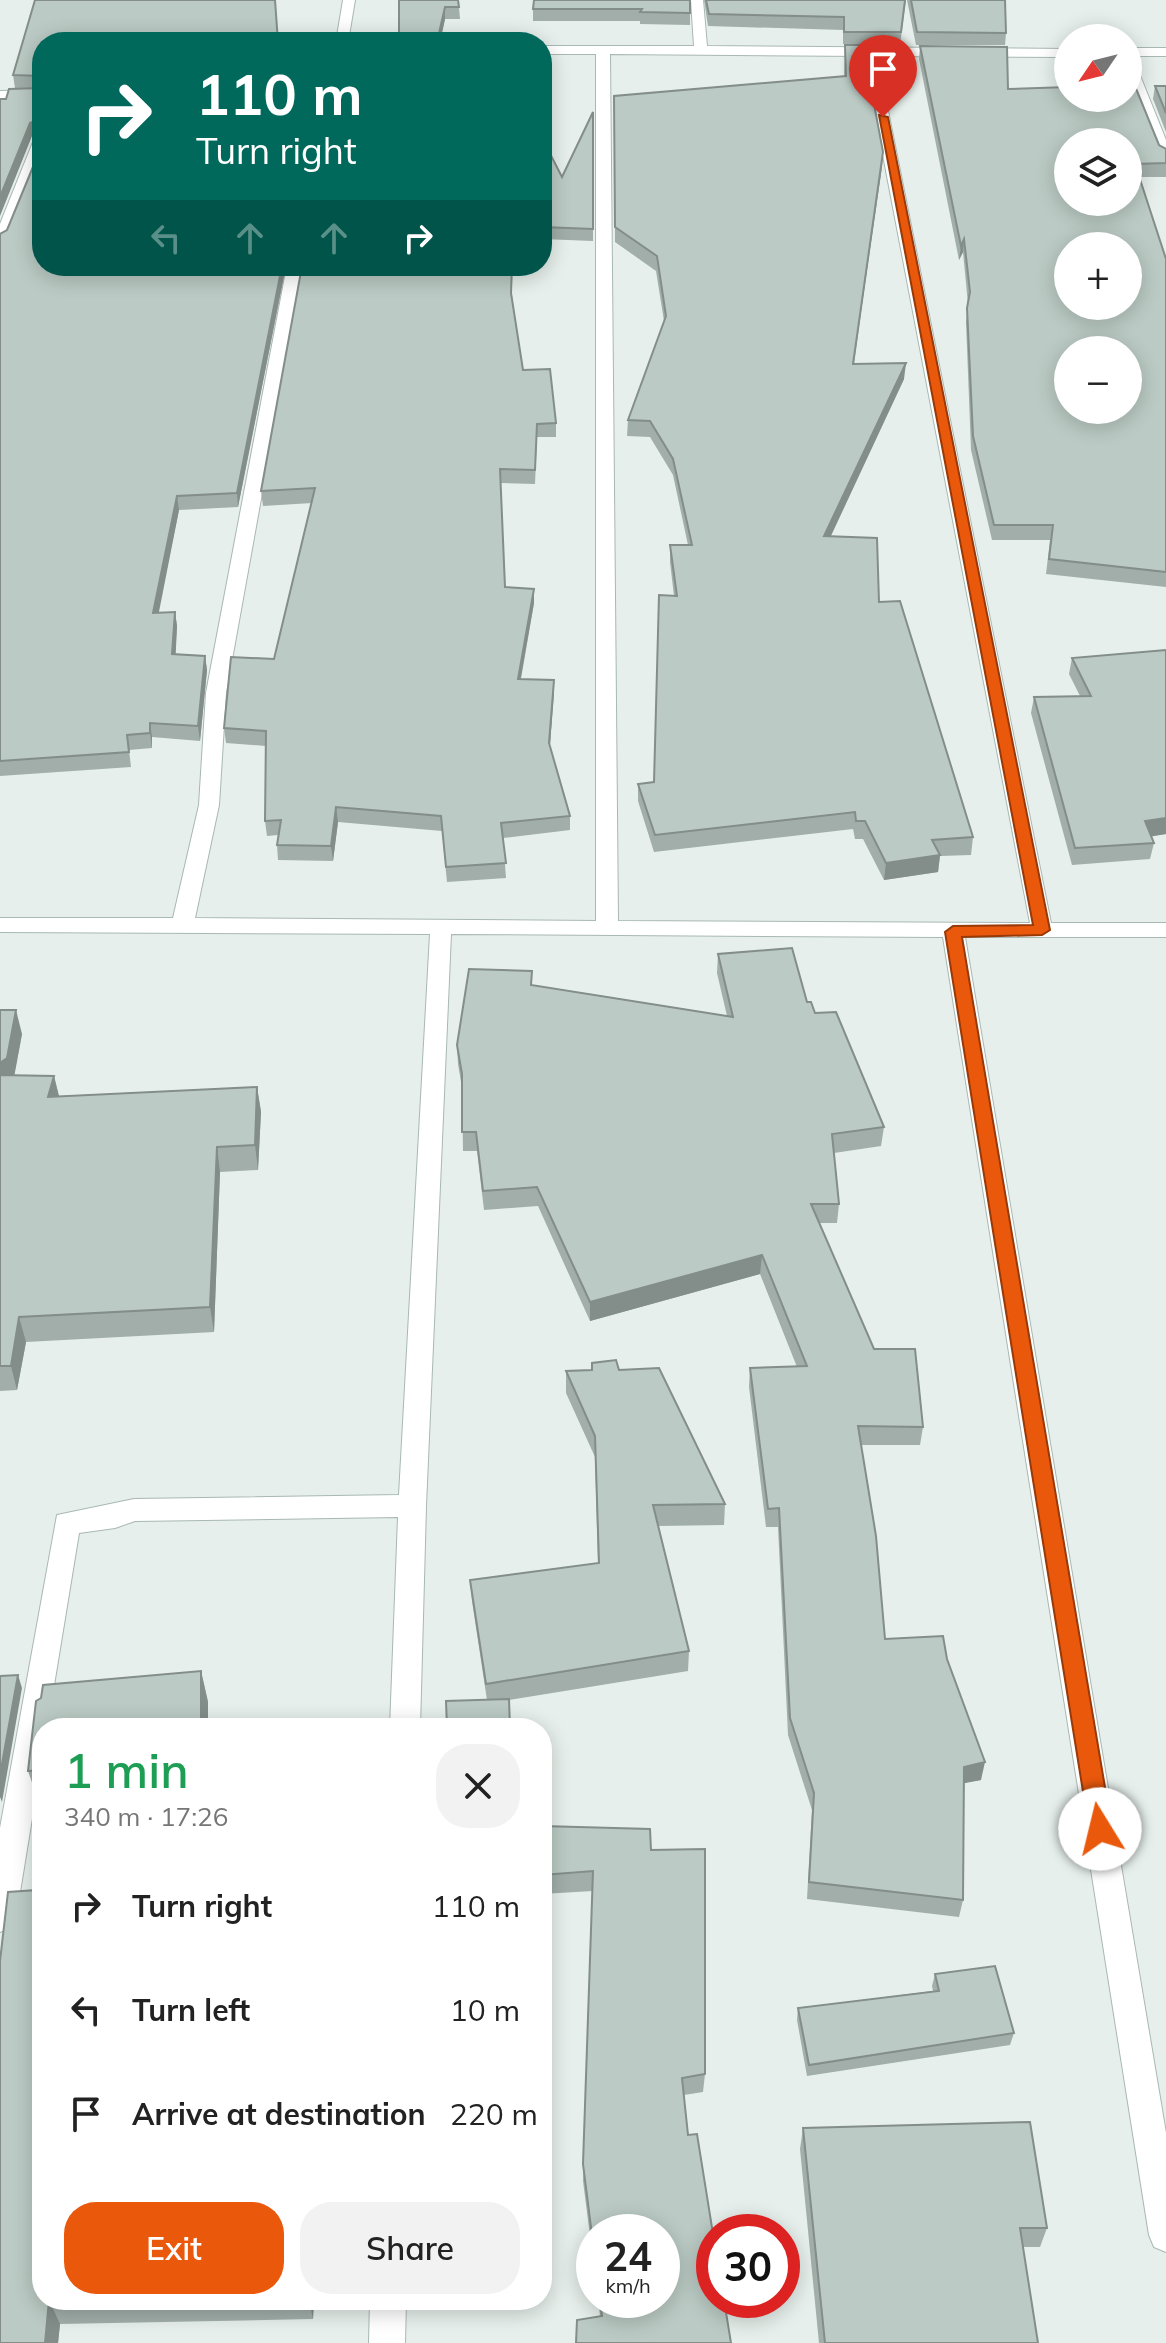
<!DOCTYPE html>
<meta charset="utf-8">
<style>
:root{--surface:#fff;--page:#f2f2f2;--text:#222;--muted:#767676;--accent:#ea580c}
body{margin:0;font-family:Mulish,sans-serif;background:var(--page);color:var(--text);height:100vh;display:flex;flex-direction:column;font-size:30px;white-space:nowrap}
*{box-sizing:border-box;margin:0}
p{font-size:26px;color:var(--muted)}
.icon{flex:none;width:44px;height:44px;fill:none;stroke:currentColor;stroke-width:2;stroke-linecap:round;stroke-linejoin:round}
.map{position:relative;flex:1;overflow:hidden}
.side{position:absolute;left:32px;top:1718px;width:520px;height:592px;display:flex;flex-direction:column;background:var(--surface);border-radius:32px;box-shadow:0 4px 20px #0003}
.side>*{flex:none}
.banner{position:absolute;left:32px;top:32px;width:520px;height:244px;border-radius:32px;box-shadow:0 4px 20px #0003;background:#00695c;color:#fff;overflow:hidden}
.needle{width:52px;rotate:235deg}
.buttons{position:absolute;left:1054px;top:24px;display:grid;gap:16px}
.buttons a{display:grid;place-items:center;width:88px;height:88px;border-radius:50%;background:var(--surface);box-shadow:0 4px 20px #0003;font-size:40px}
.speed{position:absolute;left:576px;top:2214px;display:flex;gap:16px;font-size:40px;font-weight:700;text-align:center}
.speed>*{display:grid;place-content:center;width:104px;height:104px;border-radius:50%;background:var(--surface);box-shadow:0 4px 20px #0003;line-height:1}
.speed small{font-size:20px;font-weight:400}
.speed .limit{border:12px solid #d22;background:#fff;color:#111}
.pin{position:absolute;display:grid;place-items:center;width:68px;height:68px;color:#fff;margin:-82px -34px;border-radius:50% 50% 50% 0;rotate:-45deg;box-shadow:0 0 8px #0007}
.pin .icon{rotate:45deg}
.me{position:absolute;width:88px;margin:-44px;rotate:351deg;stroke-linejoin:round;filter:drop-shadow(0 0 6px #0008)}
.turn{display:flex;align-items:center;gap:28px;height:168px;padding:0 32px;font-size:36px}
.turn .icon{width:104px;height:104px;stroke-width:2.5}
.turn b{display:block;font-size:56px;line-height:68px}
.lanes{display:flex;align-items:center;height:76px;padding:0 32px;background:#0003;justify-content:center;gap:40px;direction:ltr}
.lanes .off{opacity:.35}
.round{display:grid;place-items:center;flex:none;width:84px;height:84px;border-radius:32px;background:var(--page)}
.headline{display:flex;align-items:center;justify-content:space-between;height:136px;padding:0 32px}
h1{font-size:48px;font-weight:600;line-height:60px;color:#1e9e55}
.button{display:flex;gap:16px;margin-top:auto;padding:16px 32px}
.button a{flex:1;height:92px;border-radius:32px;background:var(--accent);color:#fff;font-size:32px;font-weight:600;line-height:92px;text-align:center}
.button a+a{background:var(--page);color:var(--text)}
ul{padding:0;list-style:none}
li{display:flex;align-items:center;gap:24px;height:104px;padding:0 32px}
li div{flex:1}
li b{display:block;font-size:30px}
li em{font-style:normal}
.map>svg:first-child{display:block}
</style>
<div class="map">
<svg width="1166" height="2343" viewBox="0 0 1166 2343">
<rect width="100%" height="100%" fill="#e6efeb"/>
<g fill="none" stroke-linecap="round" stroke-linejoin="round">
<defs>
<g id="minor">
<polygon points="343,0 355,0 348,42 336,42"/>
<path d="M691,0h12l4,46 361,3v8l-191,-1 174,867h115v14h-201l201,1196v119l-12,-5 -5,-12 -206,-1298 -492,-3 -25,572 -6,222h-30l8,-211 -263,4 -20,7 -36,5 -32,195h-5v29l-26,160 -5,10 -11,5v-104l57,-313 77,-16 265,-4 31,-561 -430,-2v-14h173l26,-113 7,-112 81,-427h16l-77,427 -7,112 -24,113 401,3v-867h-54v-8h152zM610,54l254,2 166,867 -412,-2z"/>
<rect x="1128" y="48" width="38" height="8"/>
<polygon points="1128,59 1135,63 1166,140 1166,161 1159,157 1128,79"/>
<polygon points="42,90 42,98 0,99 0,91"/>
<polygon points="42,133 42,155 7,242 0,246 0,224 35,137"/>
<polygon points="370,2300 406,2300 405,2343 369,2343"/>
</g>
</defs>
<use href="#minor" stroke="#a8b8b2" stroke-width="2"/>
<use href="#minor" fill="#fff" fill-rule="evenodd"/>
</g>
<g fill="#a1aea9">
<polygon points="399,0 459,7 460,19 445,19 440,42 399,42"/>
<polygon points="690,0 690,25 640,24 640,21 533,21 533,9"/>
<polygon points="704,0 906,0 900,45 843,44 843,30 708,26"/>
<polygon points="907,0 1005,0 1006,33 1005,45 916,45"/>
<polygon points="278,42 42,131 32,136 6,99 40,88 15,88 13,75"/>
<polygon points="845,45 883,152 854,364 904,379 830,537 879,602 973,837 971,855 940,856 938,872 884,880 863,839 855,839 853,829 654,852 638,801 638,784 654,782 674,596 670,562 670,545 688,545 673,475 650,437 627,436 628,420 664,321 656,271 615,242 614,96 844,76"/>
<polygon points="920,46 1008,89 1159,145 1166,149 1166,177 1139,177 1166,259 1166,587 1046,574 1050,540 992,540 971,450 966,322 968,304 963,252 959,260 919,59"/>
<polygon points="882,48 898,59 891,108 881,59"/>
<polygon points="1155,86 1166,86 1166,132 1153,99"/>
<polygon points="593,112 593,241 542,239 542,138 562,177"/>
<polygon points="0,234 286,266 238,507 179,510 158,612 175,612 177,626 175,655 205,656 207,670 200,741 152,737 152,748 129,750 131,767 0,776"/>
<polygon points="512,296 523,370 556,423 556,437 537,437 535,484 500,483 505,587 534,589 534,603 521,679 554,680 550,746 570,816 570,830 503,838 506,878 447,882 442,831 338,822 333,861 278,860 277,845 278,835 267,836 265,821 266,746 226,743 224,728 274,659 312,503 263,506 261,491"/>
<polygon points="1166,650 1166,834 1151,836 1154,843 1150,859 1072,865 1031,713 1034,697 1080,696 1069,674 1072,658"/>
<polygon points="718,954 807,1002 884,1127 881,1146 834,1153 839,1204 837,1223 819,1223 874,1349 923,1427 920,1445 861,1445 885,1639 947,1659 981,1780 963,1783 963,1900 959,1917 807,1899 812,1810 788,1735 778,1527 766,1527 749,1387 750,1368 797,1367 760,1274 590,1321 538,1206 484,1210 477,1151 463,1151 462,1088 458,1064 457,1045 533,985 727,1016 717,973"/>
<polygon points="0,1010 22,1034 14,1075 54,1076 59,1096 257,1087 261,1112 258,1170 220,1172 214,1332 26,1342 17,1390 0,1391"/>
<polygon points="619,1370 725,1504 724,1525 658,1526 689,1651 688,1671 509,1700 487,1700 472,1601 470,1580 598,1564 595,1457 566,1393 566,1371"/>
<polygon points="201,1671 208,1702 208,1728 42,1728 42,1800 38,1800 28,1771 36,1701 41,1698 43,1685"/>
<polygon points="542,1826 651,1850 705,2074 703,2092 684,2095 688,2135 714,2300 600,2316 598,2300 662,2300 594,2232 594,2268 583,2181 593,1891 542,1894"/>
<polygon points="935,1974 1014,2033 1010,2045 807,2076 797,2020 798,2008 933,1991 932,1986"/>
<polygon points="803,2128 1047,2228 1040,2247 1023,2247 1038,2343 819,2343 800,2149"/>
<polygon points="42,2300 314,2300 313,2319 60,2324 58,2343 0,2343"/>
</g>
<g fill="#838d89">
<polygon points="445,7 445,19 440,42 437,42"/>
<polygon points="40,118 42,130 32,136 0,216 0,197 30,123"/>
<polygon points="883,152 882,167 851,380 853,364"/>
<polygon points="964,239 963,252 959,260 961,246"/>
<polygon points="282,266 286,266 238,507 237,493"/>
<polygon points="906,363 904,379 823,553 824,536"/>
<polygon points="177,496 179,510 156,627 153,613"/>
<polygon points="534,589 534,603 518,693 518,679"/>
<polygon points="175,612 177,626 175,669 172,654"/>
<polygon points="205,656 207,670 200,741 198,726"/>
<polygon points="554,680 554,694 549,757 549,743"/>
<polygon points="150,723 152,737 152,748 150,733"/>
<polygon points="336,807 338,822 333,861 331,846"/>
<polygon points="1166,818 1166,834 1142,838 1145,821"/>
<polygon points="940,855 938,872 884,880 886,863"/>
<polygon points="16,1010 22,1034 13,1083 0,1093 0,1063"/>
<polygon points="54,1076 60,1101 48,1097"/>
<polygon points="257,1087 261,1112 258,1170 255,1145"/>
<polygon points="217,1147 220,1172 214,1332 210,1307"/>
<polygon points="762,1255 760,1274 590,1321 590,1302"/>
<polygon points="19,1317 26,1342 17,1390 11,1366"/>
<polygon points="201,1671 208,1702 208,1728 201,1728"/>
<polygon points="18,1675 22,1688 2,1802 0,1797 0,1775"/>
<polygon points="985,1762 981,1780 960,1784 964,1767"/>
<polygon points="49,2300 60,2324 58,2343 45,2343"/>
<polygon points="309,2300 314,2300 313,2319"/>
</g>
<g fill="#bbcac4" stroke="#838d89" stroke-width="2" fill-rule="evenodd">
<polygon points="35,0 275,0 278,42 42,42 42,76 13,75"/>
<polygon points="399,0 458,0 459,7 445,7 437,42 399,42"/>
<polygon points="534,0 690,0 690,13 640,12 642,9 533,9"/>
<polygon points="706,0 905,0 901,32 844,32 844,17 709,14"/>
<polygon points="911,0 1005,0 1006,33 917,32"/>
<polygon points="845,45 863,45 883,152 853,364 906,363 824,536 877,538 879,602 900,601 973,837 932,840 940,855 886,863 865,821 856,821 855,812 655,835 638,784 654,782 659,595 677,596 670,545 692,545 673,459 650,421 628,420 666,316 657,256 615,227 614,96 846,76"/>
<path d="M920,46l87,1 1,42 60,-2v11h60v-12h7l24,59 7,4v14l-31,1 31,95v313l-117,-13 4,-34h-59l-21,-89 -6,-128 3,-16 -6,-53 -3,7zM1068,142h60v60h-60zM1068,246h60v60h-60zM1068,350h60v60h-60z"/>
<polygon points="882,48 899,48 892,97"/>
<polygon points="1155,86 1166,86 1166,113"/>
<polygon points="42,88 42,135 40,118 30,123 0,197 0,99 6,99 9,89"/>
<polygon points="593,112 593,229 542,227 542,138 562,177"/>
<polygon points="42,145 42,266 282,266 237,493 177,496 153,613 175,612 172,654 205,656 198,726 150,723 150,733 127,735 129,752 0,761 0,234 7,230"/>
<polygon points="302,266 512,266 511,293 523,370 550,369 556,423 537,424 535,470 500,469 505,587 534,589 518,679 554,680 549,743 570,816 501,823 506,863 446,867 441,816 336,807 331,846 277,845 281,820 265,821 266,731 224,728 231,657 274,659 315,488 261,491"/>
<polygon points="1166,650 1166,818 1145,821 1154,843 1075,848 1034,697 1091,696 1072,658"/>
<polygon points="792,948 807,1002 811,1002 815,1013 836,1012 884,1127 832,1134 839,1204 811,1204 874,1349 915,1349 923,1427 858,1426 876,1536 885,1639 943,1636 947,1659 985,1762 964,1767 963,1900 809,1882 814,1793 790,1718 779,1508 768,1509 750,1368 807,1366 762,1255 590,1302 537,1187 483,1191 476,1132 462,1132 462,1074 457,1045 469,969 532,971 531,985 733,1017 718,954"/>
<polygon points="0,1010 16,1010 7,1058 0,1063"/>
<polygon points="0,1075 54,1076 48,1097 257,1087 255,1145 217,1147 210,1307 19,1317 11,1366 0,1366"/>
<polygon points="616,1360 619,1370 659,1368 725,1504 653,1505 689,1651 486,1684 470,1580 599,1563 595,1436 566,1371 592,1370 592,1363"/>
<polygon points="201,1671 201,1728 42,1728 42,1770 28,1771 36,1701 41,1698 43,1685"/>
<polygon points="18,1675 0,1775 0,1676"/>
<polygon points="509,1699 510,1728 447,1728 446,1701"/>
<polygon points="542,1826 650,1829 651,1850 705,1849 705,2074 682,2078 688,2135 697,2134 714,2240 714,2300 724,2300 731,2343 576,2343 577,2320 602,2316 600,2300 662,2300 662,2232 594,2232 594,2251 583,2164 593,1871 542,1875"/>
<polygon points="42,1831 42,2300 51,2300 49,2300 45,2343 0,2343 0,1961 8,1892 37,1890"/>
<polygon points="995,1966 1014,2033 809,2065 798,2008 939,1991 935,1974"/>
<polygon points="1030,2122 1047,2228 1020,2228 1038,2343 825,2343 803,2128"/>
</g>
<polygon fill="#ea580c" stroke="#983908" stroke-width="2" points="879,115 888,117 1050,930 1042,935 962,937 1112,1829 1108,1836 1100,1839 1092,1836 1089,1829 945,932 953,926 1033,925"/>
</svg>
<div class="buttons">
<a><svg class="needle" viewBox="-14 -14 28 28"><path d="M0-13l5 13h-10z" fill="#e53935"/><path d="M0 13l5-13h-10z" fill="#767676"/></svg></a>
<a><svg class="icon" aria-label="layers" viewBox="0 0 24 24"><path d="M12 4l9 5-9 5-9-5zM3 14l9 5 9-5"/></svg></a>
<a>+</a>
<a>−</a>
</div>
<div class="speed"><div>24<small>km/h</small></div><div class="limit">30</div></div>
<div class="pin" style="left:883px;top:117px;background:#d93025"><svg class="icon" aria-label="arrive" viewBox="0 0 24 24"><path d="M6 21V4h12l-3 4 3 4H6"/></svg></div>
<svg class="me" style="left:1100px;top:1829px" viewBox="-20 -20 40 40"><circle r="19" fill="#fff"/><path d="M0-13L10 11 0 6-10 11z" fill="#ea580c"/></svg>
<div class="banner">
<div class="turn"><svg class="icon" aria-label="right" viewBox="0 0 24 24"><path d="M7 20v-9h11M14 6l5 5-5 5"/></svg><div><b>110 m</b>Turn right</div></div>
<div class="lanes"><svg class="icon off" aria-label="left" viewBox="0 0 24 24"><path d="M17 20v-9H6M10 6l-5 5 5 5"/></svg><svg class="icon off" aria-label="ahead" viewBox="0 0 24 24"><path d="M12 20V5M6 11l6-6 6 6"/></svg><svg class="icon off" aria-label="ahead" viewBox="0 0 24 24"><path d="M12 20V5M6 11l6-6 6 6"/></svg><svg class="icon" aria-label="right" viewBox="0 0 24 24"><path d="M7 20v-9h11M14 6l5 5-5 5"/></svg></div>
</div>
<section class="side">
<div class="headline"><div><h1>1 min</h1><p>340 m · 17:26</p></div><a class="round"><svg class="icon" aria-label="close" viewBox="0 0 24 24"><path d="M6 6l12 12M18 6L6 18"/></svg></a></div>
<ul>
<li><svg class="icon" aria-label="right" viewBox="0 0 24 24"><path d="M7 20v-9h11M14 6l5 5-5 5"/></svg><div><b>Turn right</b></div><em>110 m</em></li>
<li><svg class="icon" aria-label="left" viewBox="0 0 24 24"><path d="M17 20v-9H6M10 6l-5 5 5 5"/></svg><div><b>Turn left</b></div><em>10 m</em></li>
<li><svg class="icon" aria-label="arrive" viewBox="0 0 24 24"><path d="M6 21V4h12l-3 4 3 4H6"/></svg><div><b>Arrive at destination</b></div><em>220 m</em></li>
</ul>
<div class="button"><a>Exit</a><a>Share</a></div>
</section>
</div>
